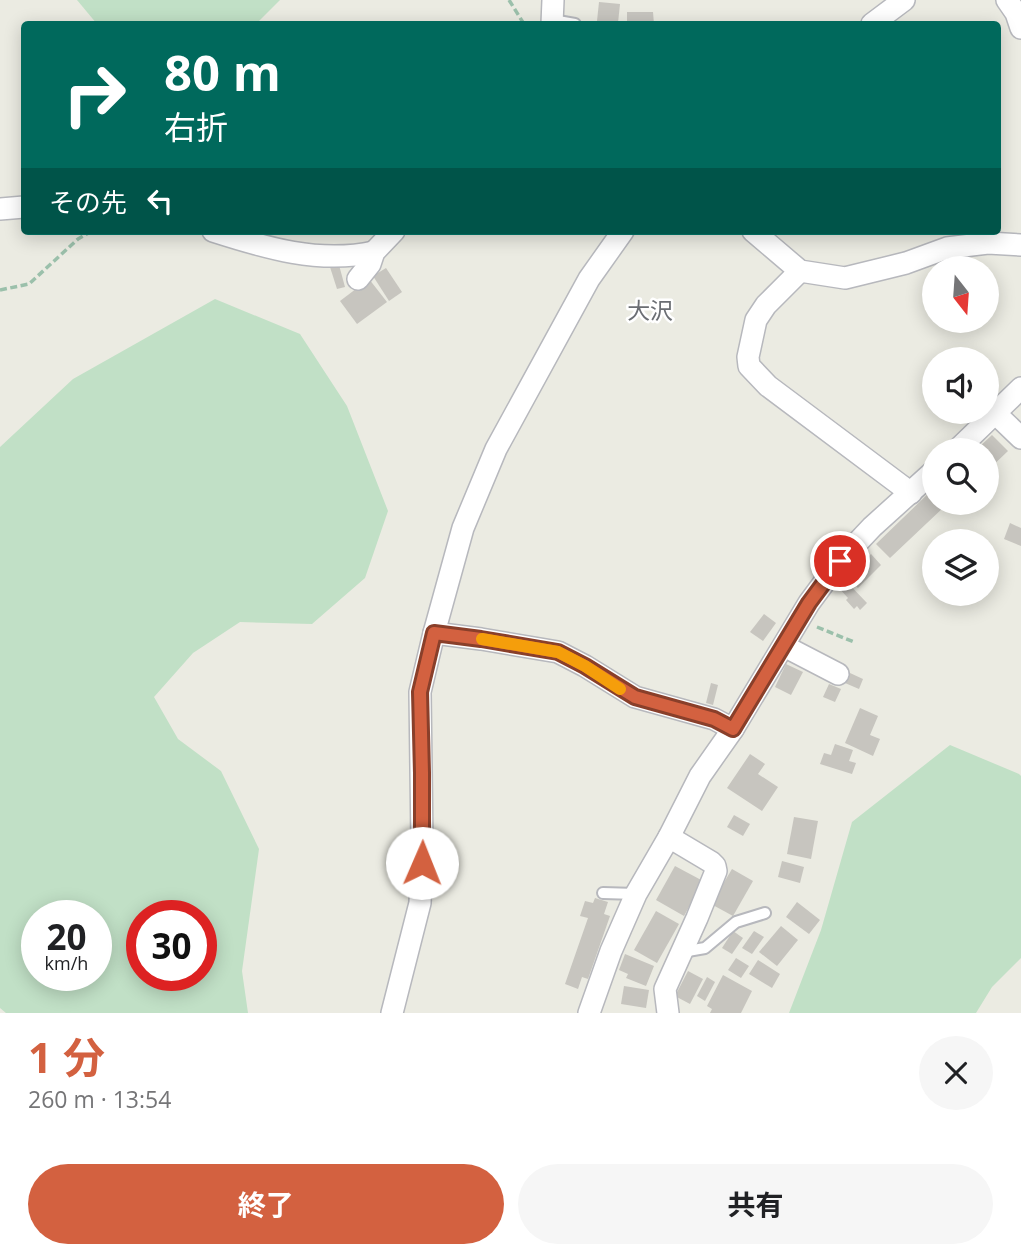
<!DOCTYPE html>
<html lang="ja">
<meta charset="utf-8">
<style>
:root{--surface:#fff;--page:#f6f6f6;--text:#202124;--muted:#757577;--accent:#d36140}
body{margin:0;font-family:"Open Sans","Noto Sans JP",sans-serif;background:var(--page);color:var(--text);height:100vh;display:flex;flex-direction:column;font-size:26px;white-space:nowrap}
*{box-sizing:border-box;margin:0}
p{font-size:23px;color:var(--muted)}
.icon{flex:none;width:38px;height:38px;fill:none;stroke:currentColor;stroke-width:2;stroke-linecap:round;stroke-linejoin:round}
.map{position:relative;height:1013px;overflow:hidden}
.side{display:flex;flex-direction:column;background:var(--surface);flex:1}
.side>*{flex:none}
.guide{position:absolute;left:21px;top:21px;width:980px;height:214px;border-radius:7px;box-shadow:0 4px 18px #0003;background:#00695c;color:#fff;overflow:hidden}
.needle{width:46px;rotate:163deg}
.tools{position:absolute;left:922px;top:256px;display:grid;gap:14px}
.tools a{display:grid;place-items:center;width:77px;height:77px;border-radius:50%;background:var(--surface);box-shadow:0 4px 18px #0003;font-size:35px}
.speed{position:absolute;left:21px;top:900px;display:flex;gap:14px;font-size:35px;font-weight:700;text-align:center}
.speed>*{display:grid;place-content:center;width:91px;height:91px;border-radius:50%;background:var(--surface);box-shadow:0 4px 18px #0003;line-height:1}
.speed small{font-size:18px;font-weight:400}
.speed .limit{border:10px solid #d22;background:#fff;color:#111}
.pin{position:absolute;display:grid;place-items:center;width:60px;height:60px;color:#fff;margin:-30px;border:4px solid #fff;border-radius:50%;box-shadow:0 2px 7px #0007}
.me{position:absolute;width:77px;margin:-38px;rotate:1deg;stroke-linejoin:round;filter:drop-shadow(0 0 5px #0008)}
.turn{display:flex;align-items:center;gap:24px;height:147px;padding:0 28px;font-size:32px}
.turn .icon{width:91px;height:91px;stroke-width:2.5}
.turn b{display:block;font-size:49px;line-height:60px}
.then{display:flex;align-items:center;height:66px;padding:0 28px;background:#0003;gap:14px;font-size:26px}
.round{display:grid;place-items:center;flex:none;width:74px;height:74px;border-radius:37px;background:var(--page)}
.headline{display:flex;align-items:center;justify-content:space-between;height:119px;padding:0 28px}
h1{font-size:42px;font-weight:700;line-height:52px;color:var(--accent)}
.cta{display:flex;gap:14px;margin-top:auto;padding:14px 28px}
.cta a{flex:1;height:80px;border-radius:42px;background:var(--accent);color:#fff;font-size:28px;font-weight:700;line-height:80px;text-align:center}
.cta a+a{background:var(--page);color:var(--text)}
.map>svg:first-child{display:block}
</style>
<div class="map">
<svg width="1021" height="1013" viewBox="0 0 1021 1013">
<rect width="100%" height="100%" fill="#ebebe2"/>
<g fill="#c1e0c6" fill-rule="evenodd">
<polygon points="77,0 280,0 256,24 97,24"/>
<path d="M215,299l85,35 47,72 41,105 -23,67 -53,46 -72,-2 -47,31 -39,44 24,42 43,32 38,78 -17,122 6,42h-242l-6,-5v-561l73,-68zM37,915h59v60h-59zM142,915h59v60h-59z"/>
<polygon points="950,745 1019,774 1021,776 1021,958 992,987 976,1013 789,1013 821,930 852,822"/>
</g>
<g fill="#c7c5bf">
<polygon points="599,2 620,4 618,23 597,21"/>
<polygon points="627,12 653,12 654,24 627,24"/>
<polygon points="339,265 345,287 337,289 330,267"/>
<polygon points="386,268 402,292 389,301 373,276"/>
<polygon points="369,279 387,302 357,324 340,301"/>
<polygon points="992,435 1008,451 987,471 987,450 976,450"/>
<polygon points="931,491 934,495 934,502 942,502 945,506 890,558 876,544"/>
<polygon points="1010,523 1021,528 1021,546 1004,539"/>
<polygon points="871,554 881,565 858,588 847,577"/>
<polygon points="845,580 867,603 860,610 857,606 854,609 846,600 848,598 838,587"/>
<polygon points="764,614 776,623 763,641 750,632"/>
<polygon points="786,664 803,672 791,695 775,687"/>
<polygon points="850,673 863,679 859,689 845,683"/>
<polygon points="711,683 718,685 713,705 706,703"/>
<polygon points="829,684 841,689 835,702 823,697"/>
<polygon points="860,708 878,716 870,735 880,739 873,756 845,743"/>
<polygon points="835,744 853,750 849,761 856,763 852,774 820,764 824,753 831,755"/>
<polygon points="750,754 765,764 758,774 778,787 762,811 727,788"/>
<polygon points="734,815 750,824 743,836 727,827"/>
<polygon points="794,817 818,821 811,859 787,854"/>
<polygon points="782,861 804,867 800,883 778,877"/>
<polygon points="675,866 703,881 684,916 656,900"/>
<polygon points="732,869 753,881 733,916 711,904"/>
<polygon points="595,898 608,902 604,914 610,916 588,979 582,977 578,989 565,984 588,918 580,916 585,901 593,903"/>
<polygon points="797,902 820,920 809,934 786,917"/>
<polygon points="656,911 679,924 657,963 634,950"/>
<polygon points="781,926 798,940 777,966 759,952"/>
<polygon points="733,931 743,938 732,954 722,948"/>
<polygon points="754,931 764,937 752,954 742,948"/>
<polygon points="625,954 654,966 646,986 626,978 628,974 619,970"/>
<polygon points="736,958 749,966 741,978 728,970"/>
<polygon points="758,960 780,974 772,988 749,974"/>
<polygon points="688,971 703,979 690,1004 675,996"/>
<polygon points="723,975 752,991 741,1013 710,1013 712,1009 707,1006"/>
<polygon points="707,977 715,982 705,1001 697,996"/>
<polygon points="624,986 649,990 646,1008 621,1004"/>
</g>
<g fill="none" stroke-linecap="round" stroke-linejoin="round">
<defs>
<g id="service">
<polyline points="552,20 575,24"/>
<polyline points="603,893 636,894"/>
<polyline points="682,952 705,948 736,922 765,913"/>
</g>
<g id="minor">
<polyline points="1007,0 1016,13 1021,28"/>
<polyline points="552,24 553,0"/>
<polyline points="872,24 904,0"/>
<polyline points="0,209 24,207"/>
<path d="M213,231c53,17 106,33 161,21"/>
<polyline points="753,231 800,271 845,278 906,263 947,248 988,243 1021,245"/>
<polyline points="800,271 766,305 756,320 748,357 749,366 768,386 911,493"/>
<polyline points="358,279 370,264 374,252 394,231"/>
<polyline points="995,413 1021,438"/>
<polyline points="957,450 1021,388"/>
<polyline points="434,633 481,639 558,652 585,666 635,697 714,719 733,729"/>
<polyline points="784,646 838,674"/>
<polyline points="392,1013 420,903 422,844 420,692 434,633 463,528 496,449 589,279 623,231"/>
<polyline points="589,1013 611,951 636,894 669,837 700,776 733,729 809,603 840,561 872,527 934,471"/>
<polyline points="668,1013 665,989 697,918 716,871 715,866 711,862 669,837"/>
</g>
</defs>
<use href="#service" stroke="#b7b8bd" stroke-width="14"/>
<use href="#minor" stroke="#b7b8bd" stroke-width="24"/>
<g stroke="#9bc0ab" stroke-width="3.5" stroke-dasharray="7 3.5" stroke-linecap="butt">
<polyline points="509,0 524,24"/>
<polyline points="0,290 29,284 78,239 92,231"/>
<polyline points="817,627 854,642"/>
</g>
<use href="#service" stroke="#fff" stroke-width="10"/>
<use href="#minor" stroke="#fff" stroke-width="21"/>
</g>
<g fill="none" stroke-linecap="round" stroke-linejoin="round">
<defs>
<polyline id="route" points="422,863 422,773 420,692 434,633 481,639 558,652 585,666 635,697 714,719 733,729 809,603 840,561"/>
</defs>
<use href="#route" stroke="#893f2a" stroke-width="18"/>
<use href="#route" stroke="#d36140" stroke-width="12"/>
<polyline stroke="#f59e0b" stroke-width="12" points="482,639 558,652 585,666 620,689"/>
</g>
<g text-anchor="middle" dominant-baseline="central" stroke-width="5" stroke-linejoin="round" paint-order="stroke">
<g font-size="23" fill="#6b6e73" stroke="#fff">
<text x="650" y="310">大沢</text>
</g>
</g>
</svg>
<div class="tools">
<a><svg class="needle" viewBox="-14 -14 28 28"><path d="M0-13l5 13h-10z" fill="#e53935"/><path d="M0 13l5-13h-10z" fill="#757577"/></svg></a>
<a><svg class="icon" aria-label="sound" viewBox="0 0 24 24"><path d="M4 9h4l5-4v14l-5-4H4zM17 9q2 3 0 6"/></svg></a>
<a><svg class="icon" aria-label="search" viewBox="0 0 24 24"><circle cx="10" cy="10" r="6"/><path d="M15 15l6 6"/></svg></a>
<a><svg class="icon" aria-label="layers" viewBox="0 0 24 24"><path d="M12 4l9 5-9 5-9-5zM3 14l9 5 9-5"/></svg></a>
</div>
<div class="speed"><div>20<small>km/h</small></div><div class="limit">30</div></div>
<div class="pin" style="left:840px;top:561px;background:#d93025"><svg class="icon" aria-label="arrive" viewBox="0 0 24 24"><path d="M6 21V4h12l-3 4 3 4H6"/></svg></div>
<svg class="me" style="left:422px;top:863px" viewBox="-20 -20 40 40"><circle r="19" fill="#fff"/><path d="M0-13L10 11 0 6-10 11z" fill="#d36140"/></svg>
<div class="guide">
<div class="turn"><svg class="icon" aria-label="right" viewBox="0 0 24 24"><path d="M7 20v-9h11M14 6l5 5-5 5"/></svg><div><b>80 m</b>右折</div></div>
<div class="then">その先<svg class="icon" aria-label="left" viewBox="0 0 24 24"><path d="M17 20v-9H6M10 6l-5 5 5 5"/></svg></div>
</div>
</div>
<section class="side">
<div class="headline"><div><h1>1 分</h1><p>260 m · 13:54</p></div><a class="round"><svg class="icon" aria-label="close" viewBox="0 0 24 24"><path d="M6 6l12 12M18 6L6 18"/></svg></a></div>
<div class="cta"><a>終了</a><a>共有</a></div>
</section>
